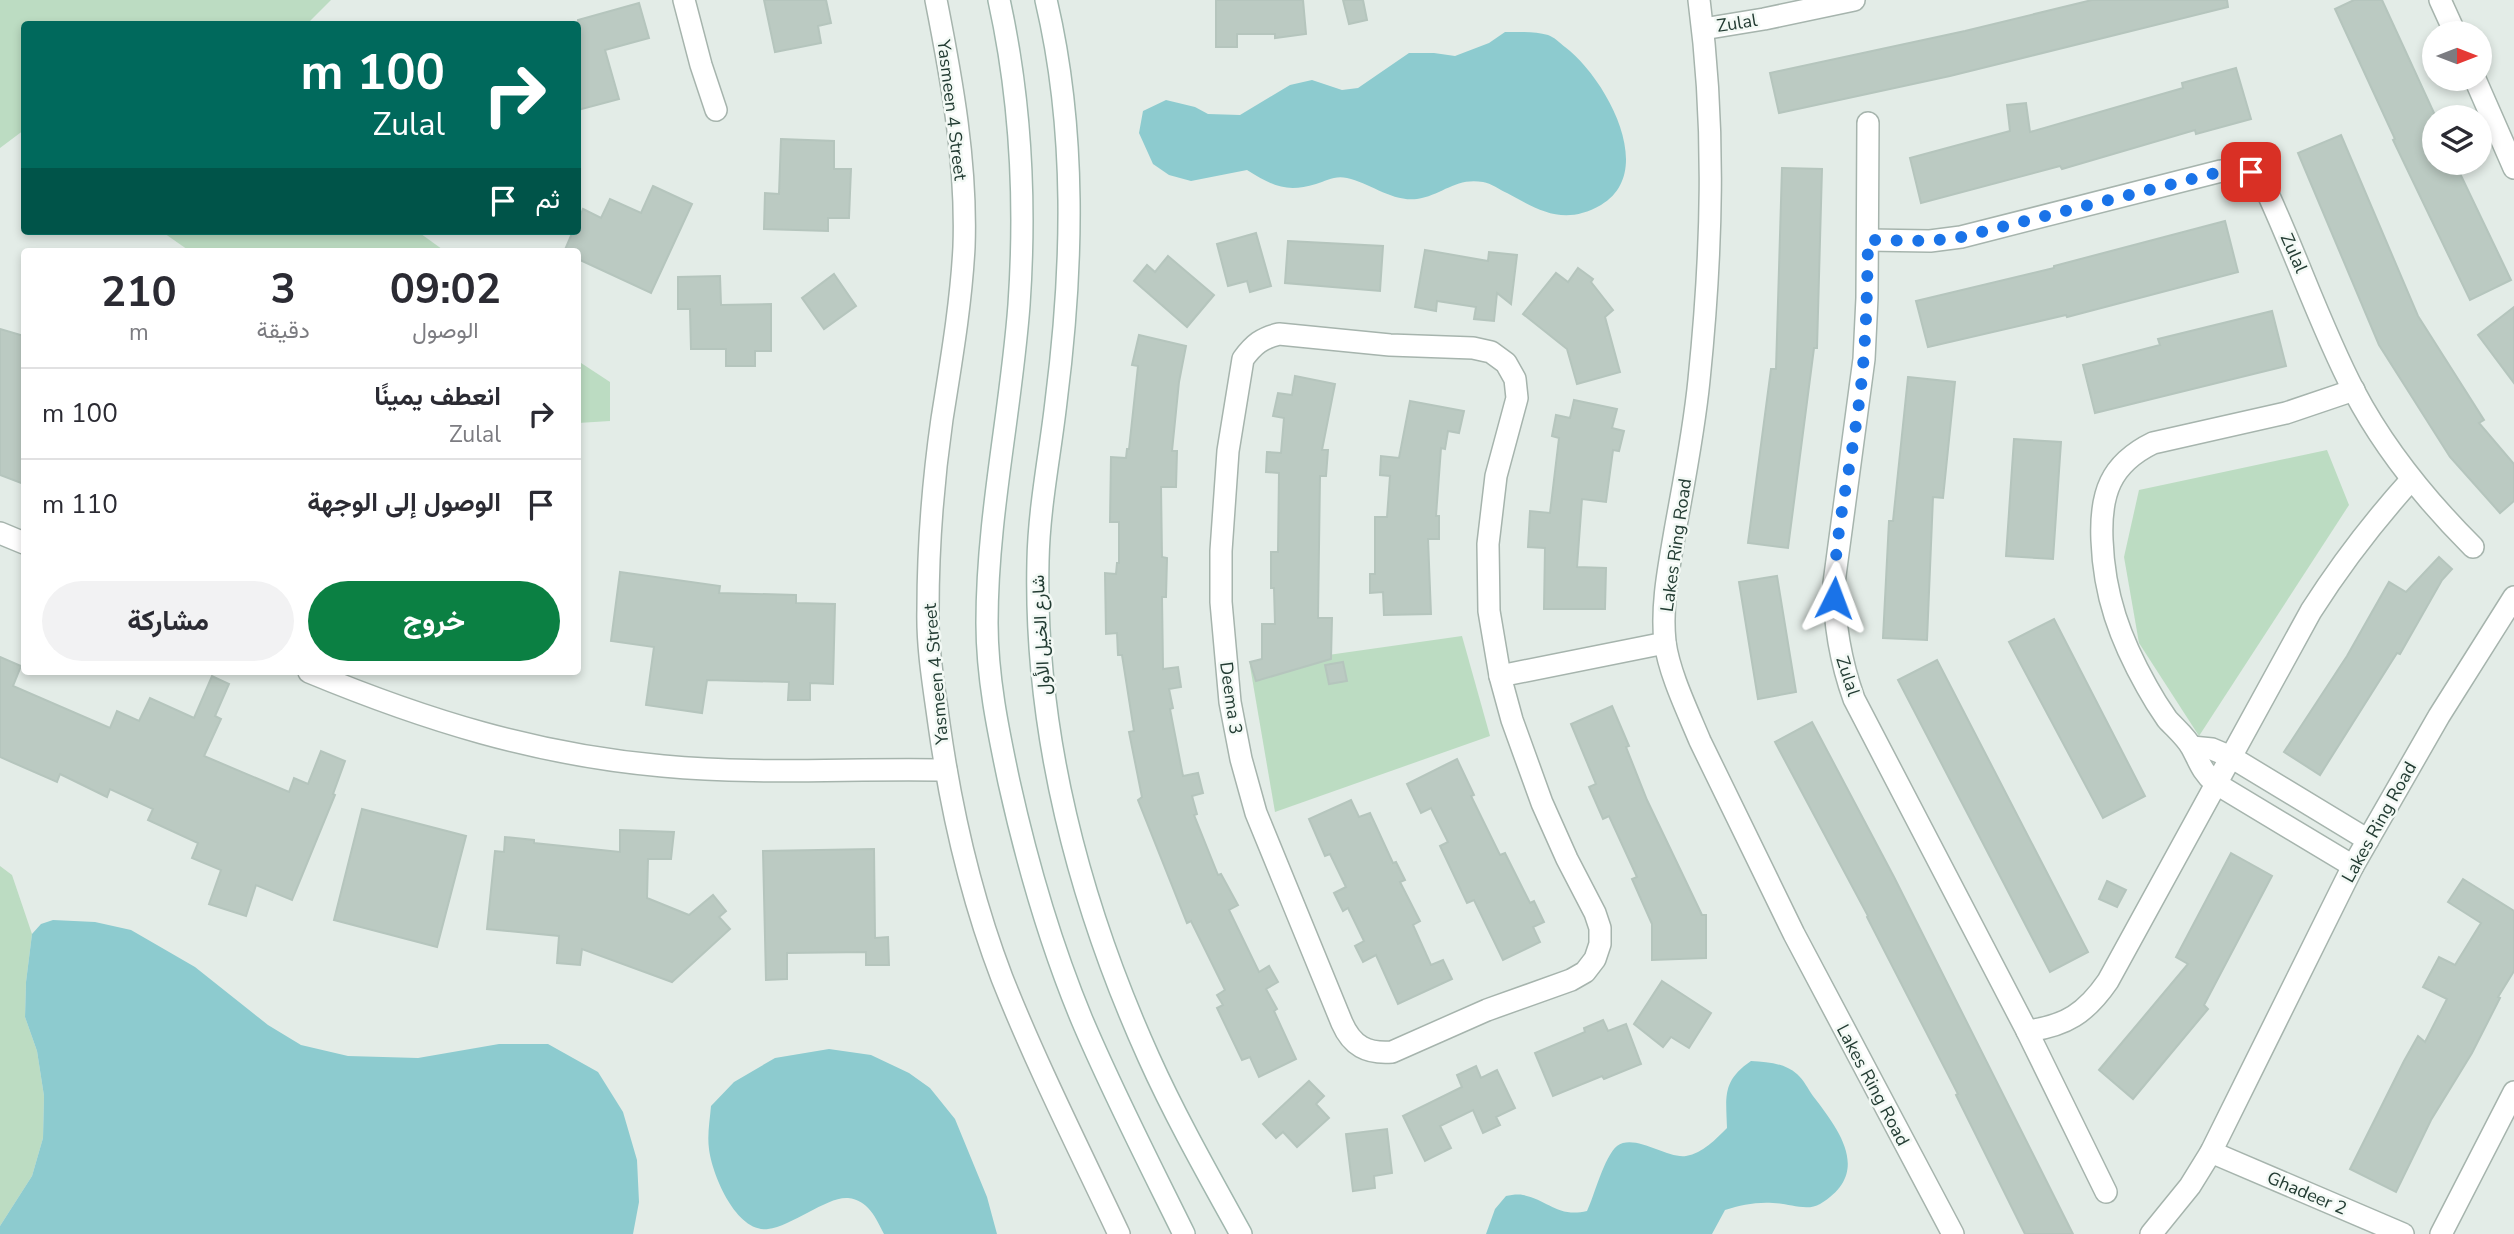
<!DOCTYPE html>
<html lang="ar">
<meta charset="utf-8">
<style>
:root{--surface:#fff;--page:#f2f2f3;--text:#2b2b33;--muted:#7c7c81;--line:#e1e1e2;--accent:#0b8043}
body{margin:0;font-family:"Nunito Sans",Vazirmatn,sans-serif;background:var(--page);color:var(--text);direction:rtl;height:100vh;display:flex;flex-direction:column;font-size:26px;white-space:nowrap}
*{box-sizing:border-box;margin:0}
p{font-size:23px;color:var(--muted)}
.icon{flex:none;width:38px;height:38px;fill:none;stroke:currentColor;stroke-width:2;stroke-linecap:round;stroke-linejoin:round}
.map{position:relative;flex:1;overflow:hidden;direction:ltr}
.panel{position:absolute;left:21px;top:248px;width:560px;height:427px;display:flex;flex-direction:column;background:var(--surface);border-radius:7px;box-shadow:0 4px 10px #0003;direction:rtl}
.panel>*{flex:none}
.hud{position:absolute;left:21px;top:21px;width:560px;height:214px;border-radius:7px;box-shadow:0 4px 10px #0003;direction:rtl;background:#00695c;color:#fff;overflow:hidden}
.needle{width:46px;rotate:90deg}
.buttons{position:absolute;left:2422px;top:21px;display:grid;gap:14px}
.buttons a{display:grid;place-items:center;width:70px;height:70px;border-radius:50%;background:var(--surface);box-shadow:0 4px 10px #0003;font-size:35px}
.pin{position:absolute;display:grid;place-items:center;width:60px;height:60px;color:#fff;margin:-30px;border-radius:14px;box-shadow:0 4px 10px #0006}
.me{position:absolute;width:77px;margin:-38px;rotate:3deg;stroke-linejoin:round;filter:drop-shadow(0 0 5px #0008)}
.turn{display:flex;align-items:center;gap:24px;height:147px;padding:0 21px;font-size:32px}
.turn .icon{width:91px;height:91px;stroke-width:2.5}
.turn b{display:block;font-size:49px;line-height:60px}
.then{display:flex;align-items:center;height:66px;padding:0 21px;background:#0003;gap:14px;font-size:26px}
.eta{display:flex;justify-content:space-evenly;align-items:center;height:119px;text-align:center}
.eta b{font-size:42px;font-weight:700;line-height:49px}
.primary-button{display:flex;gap:14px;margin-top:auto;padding:14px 21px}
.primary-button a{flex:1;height:80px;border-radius:42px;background:var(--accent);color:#fff;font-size:28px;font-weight:700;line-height:80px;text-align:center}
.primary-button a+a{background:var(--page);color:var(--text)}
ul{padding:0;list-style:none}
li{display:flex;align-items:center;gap:21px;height:91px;padding:0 21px;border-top:2px solid var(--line)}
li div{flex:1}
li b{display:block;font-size:26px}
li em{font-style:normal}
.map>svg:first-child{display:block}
</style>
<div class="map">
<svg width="2514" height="1234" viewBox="0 0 2514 1234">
<rect width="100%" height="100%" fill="#e3ece7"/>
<g fill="#bcdcc2">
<polygon points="0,0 331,0 307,24 24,24 24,130 0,148"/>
<polygon points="161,231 417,231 446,252 191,252"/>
<polygon points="578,361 610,382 610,421 578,423"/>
<polygon points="2327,450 2349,505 2199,736 2139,643 2124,557 2139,490"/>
<polygon points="1462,636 1490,736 1275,812 1250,666"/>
<polygon points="0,866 12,875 32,934 26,982 25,1017 37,1051 44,1096 43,1138 32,1176 0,1226"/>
</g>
<g fill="#8dcbcf">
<path d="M1505,32c14,0 30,-1 43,3 6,2 12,8 17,12 38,28 94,124 36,158 -37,21 -61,6 -94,-12 -7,-3 -16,-10 -24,-11 -27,-5 -41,13 -66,17 -25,3 -47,-16 -70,-21 -12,-3 -21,3 -31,6 -30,9 -43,2 -69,-14l-56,11 -22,-6 -16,-11 -14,-31 4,-22 23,-11 29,7 13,7 32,1 50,-30 22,-5 30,10 16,-2 51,-35h25l21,3 34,-13z"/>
<polygon points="53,920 95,922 131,930 195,967 268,1025 301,1045 348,1056 418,1058 499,1044 548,1044 598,1072 623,1112 637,1160 639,1202 633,1234 0,1234 0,1226 32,1176 43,1138 44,1096 37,1051 25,1017 26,982 32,934 41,924"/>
<path d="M829,1049l42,6 38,18 21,15 25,31 32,78 10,37h-113c-8,-16 -16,-34 -36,-36 -20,-2 -56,28 -80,31 -32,4 -56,-55 -59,-80 -2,-14 1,-30 2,-43l23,-24 41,-24z"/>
<path d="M1751,1061c17,1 33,2 46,13 7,6 11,15 16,22 27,35 59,77 7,108 -13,8 -33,-1 -47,-1 -18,-1 -32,2 -48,7l-13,24h-226l9,-25 11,-13c5,-1 12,-2 17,-1 25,5 35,23 64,16 8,-17 17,-54 30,-65 18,-13 50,13 69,10 17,-3 30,-17 41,-28 -1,-32 -5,-47 24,-67z"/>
</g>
<g fill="#bbcac2" stroke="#b5c5bd" stroke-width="2">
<polygon points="764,0 826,0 831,23 818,26 821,43 775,52"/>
<polygon points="1216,0 1303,0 1306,34 1275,38 1275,34 1237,34 1237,47 1216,47"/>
<polygon points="1343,0 1363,0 1367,20 1349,24"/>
<polygon points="2092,0 2227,0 2228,7 1950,76 1779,113 1770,73 1965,31"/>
<polygon points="2354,0 2382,0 2434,113 2434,163 2455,163 2511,280 2470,300 2393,140 2395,139 2335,9"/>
<polygon points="639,3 649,38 605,50 619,99 578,110 578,20"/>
<polygon points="2236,68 2251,119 2196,134 2195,130 2062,169 2060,166 1921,203 1910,158 2010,131 2007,105 2026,103 2030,132 2183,88 2182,83"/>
<polygon points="2341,135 2418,316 2484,420 2479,423 2514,464 2514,501 2500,513 2450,457 2379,345 2298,153"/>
<polygon points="781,139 834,141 834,169 851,169 849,218 828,218 828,231 764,229 765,193 779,194"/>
<polygon points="1782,168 1822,169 1817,348 1814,348 1788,548 1748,543 1771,369 1776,369"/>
<polygon points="653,186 692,204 651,293 578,259 578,252 564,252 573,231 578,231 578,222 583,209 601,218 610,199 641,213"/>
<polygon points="2225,221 2238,272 2067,317 2066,315 1928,347 1916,301 2054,268 2054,266"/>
<polygon points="1256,233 1271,286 1250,292 1247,281 1228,286 1217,244"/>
<polygon points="1288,241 1383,246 1380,291 1285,283"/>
<polygon points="1425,250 1488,261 1489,252 1517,255 1511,304 1497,293 1494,321 1474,319 1476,307 1437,301 1436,311 1415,307"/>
<polygon points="1168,256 1214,295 1187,327 1134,281 1147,265 1155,272"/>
<polygon points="1578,268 1593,279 1591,282 1613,310 1605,317 1620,372 1577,384 1567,349 1523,314 1556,273 1568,282"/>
<polygon points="834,274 856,306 824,329 802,298"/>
<polygon points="720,276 721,305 771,304 771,351 755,351 755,366 726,366 726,349 691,349 690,309 678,309 678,277"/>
<polygon points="2514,307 2514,383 2478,335"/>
<polygon points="2272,311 2286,366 2095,413 2083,365 2160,345 2158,339"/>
<polygon points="0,329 24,336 24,484 0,475"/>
<polygon points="1139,335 1186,346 1179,382 1172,451 1177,451 1176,487 1161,487 1162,557 1167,558 1166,597 1162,597 1163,669 1178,667 1181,687 1169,689 1173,708 1170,709 1183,776 1198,773 1203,793 1192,796 1197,814 1194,815 1218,875 1221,874 1238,905 1229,910 1259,972 1269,966 1278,982 1266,989 1277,1009 1274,1011 1296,1059 1259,1077 1250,1057 1242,1060 1217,1008 1223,1005 1217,995 1225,990 1191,921 1187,923 1138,800 1142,797 1129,732 1134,731 1122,655 1118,655 1117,633 1106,634 1105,573 1116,574 1117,563 1119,563 1119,522 1110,522 1111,457 1126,458 1127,449 1129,449 1138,366 1132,365"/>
<polygon points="1295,376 1335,384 1322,450 1328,450 1326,476 1320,476 1318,618 1332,618 1331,659 1256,681 1250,662 1262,659 1262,624 1275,624 1274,588 1271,588 1271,552 1278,552 1279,473 1266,472 1267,452 1281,453 1284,418 1273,416 1278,393 1292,395"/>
<polygon points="1908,377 1955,382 1943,498 1933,497 1927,640 1883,638 1889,521 1893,521"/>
<polygon points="1574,400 1617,409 1612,428 1624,431 1619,451 1613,450 1606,502 1582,499 1577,567 1606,568 1605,609 1544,609 1545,548 1528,547 1530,511 1550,513 1559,438 1552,436 1556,415 1570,418"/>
<polygon points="1410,401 1464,411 1459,433 1448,431 1445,449 1441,448 1436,516 1439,516 1439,539 1428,539 1431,614 1384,615 1383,592 1370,593 1370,574 1375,574 1375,517 1387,517 1390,476 1380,475 1381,456 1399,458"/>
<polygon points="2014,439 2061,442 2053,559 2006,556"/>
<polygon points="2439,557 2452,569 2442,580 2400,654 2397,653 2320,775 2284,752 2347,656 2389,582 2406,592"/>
<polygon points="620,572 720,586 719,593 796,595 796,603 835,604 833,684 810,683 810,700 788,700 789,682 707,680 702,713 646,705 654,647 611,641"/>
<polygon points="1777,576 1796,692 1758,699 1739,582"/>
<polygon points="2054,619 2145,796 2103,818 2009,642"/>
<polygon points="0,657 21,666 13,686 110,728 117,711 139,721 150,698 194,718 212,676 229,684 215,716 221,719 204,756 289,792 294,778 308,784 321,751 345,761 333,794 335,795 292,900 256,885 246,916 209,904 221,870 192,858 198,843 148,820 153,809 110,789 107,797 60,774 57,782 0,757"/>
<polygon points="1937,660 2088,952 2050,972 1898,680"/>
<polygon points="1343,662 1347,681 1329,684 1325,665"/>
<polygon points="1612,706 1629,746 1626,747 1647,800 1702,915 1706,915 1706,958 1652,960 1652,924 1632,879 1637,877 1609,816 1603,819 1589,787 1596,784 1571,724"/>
<polygon points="1812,722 1894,877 2073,1234 2025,1234 1956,1095 1958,1094 1867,917 1868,916 1775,742"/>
<polygon points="1457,759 1474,795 1471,796 1500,855 1505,853 1530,903 1534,901 1544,922 1533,927 1540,942 1503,960 1474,900 1467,903 1440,846 1448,842 1431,808 1421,813 1407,784"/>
<polygon points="1351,800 1359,817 1370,813 1393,863 1396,862 1405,880 1400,882 1420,921 1413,925 1431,965 1443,960 1452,979 1398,1004 1376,955 1363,962 1355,946 1364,941 1348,908 1343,911 1334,893 1346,887 1330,854 1325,856 1309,819"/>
<polygon points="362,809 466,836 437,947 334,920"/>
<polygon points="620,830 674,832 671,859 648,859 647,898 689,915 713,895 726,911 719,917 730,929 672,982 582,949 580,965 557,963 559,936 487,929 495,851 504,852 505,837 534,840 534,843 620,852"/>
<polygon points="874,849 875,938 888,937 889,965 866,965 866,952 787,953 787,979 766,980 763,851"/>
<polygon points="2231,853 2272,876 2204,1005 2208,1009 2133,1099 2099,1070 2188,964 2176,957"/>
<polygon points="2463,879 2514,911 2514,971 2498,997 2500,998 2472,1053 2431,1120 2396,1192 2350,1169 2404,1061 2418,1036 2425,1042 2447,999 2423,987 2439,957 2455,965 2481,923 2448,902"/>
<polygon points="2107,881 2126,890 2117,907 2099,899"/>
<polygon points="1662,981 1711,1013 1689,1048 1671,1037 1663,1047 1634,1024"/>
<polygon points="1603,1020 1608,1031 1626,1024 1641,1064 1604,1079 1602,1076 1553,1096 1535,1053 1585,1032 1584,1028"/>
<polygon points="1476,1066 1481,1078 1497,1070 1515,1108 1496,1117 1500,1125 1483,1133 1473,1110 1440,1126 1451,1148 1425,1161 1403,1116 1462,1087 1457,1075"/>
<polygon points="1309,1081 1324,1096 1316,1104 1329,1118 1297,1147 1283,1132 1276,1138 1263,1124"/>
<polygon points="1387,1129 1392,1173 1374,1176 1375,1188 1353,1191 1346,1134"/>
</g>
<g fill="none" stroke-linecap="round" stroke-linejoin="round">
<defs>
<g id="street">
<polyline points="684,0 701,65 716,110"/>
<path d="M936,0c16,81 31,164 28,247 -3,58 -13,115 -22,172 -9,63 -14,127 -14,191 -1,38 6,77 11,114 12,86 32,173 63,254 35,88 77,171 117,256"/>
<path d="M1699,0c17,127 13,253 0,380 -5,51 -15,101 -24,151 -6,36 -14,74 -10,111 4,31 23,70 35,99l94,193 159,300"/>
<polyline points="2440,0 2455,33"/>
<polyline points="1703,29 1764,19 1854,0"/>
<polyline points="2475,79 2514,168"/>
<path d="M1868,123l-1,175 -3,61 -30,224c0,41 6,77 20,116l173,332 79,161"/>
<path d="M1868,240l62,1 31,-4 260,-66c18,-3 28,-1 41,10 33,69 57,143 92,210 31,59 72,109 119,156"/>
<path d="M1279,334l111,11 83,3 18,4 15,11 9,16 2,19 -21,78 -8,68 1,67 11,65 12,44 30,83 25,56 28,54 5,15v16l-5,15 -10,13 -14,8 -84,30 -95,42c-25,2 -40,-6 -50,-29l-86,-210 -15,-54 -11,-57 -9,-100v-51l7,-100 15,-92c11,-15 19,-21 36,-25z"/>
<polyline points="0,533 24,543"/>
<path d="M309,672c116,48 228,83 354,94 94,9 189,2 283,4"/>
<polyline points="1500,676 1665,643"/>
<polyline points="2192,747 2212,749 2231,757 2368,840"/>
<path d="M2353,866l-138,-83c-13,-11 -16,-22 -23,-35 -6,-11 -17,-20 -25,-29 -7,-10 -14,-21 -20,-32 -27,-48 -43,-92 -45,-147 -2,-46 8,-76 51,-97l133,-30 68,-23"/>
<path d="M2027,1031c39,-5 59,-18 81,-50l203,-370c30,-47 63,-90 100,-131"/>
<polyline points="2211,1152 2403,1234"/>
<polyline points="2151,1234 2190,1186 2211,1152 2353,866 2439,716 2514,597"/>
<polyline points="2441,1234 2514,1092"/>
</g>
<g id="secondary">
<path d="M999,0c22,100 27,203 20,305 -8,107 -32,211 -32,318 0,54 11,107 22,159 18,81 41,161 73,238 31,73 67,143 102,214"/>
<path d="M1046,0c31,131 27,269 10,402 -6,53 -17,105 -18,159 -4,171 41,342 111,497 27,60 60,118 92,176"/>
</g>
</defs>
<use href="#street" stroke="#a6b4ad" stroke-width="24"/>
<use href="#secondary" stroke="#a1b7ae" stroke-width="24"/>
<use href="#street" stroke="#fff" stroke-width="21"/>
<use href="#secondary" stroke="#fff" stroke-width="21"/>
</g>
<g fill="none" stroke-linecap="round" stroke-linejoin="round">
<path stroke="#1a73e8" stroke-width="12" stroke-dasharray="0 21.6" d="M1834,598c0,-61 15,-121 23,-181 9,-59 10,-118 11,-177l62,1 31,-4 275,-69 15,4"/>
</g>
<g text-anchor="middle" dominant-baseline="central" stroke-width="5" stroke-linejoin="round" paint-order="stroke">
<g font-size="18" fill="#233c33" stroke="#f3f9f5">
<text transform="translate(1737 23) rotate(-9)">Zulal</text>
<text transform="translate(952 110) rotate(83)">Yasmeen 4 Street</text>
<text transform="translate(2294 253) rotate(66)">Zulal</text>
<text transform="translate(1676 545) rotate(-82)">Lakes Ring Road</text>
<text transform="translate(1041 635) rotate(-93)">شارع الخيل الأول</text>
<text transform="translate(936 674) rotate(-95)">Yasmeen 4 Street</text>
<text transform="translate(1848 676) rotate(72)">Zulal</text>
<text transform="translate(1231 698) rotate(82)">Deema 3</text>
<text transform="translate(2379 822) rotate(-61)">Lakes Ring Road</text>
<text transform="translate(1873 1085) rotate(62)">Lakes Ring Road</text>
<text transform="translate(2307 1193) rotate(23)">Ghadeer 2</text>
</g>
</g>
</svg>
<div class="buttons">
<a><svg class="needle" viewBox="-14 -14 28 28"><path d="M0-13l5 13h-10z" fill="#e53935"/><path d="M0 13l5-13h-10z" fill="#7c7c81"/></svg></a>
<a><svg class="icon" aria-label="layers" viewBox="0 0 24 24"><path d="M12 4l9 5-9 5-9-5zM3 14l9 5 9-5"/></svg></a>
</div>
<div class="pin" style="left:2251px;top:172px;background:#d93025"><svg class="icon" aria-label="arrive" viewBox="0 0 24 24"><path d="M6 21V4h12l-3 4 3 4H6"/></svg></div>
<svg class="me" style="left:1834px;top:598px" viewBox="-20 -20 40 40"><path d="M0-17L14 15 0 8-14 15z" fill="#1a73e8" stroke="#fff" stroke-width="4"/></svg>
<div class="hud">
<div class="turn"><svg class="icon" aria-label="right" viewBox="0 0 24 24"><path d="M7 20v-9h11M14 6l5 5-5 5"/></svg><div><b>100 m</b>Zulal</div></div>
<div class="then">ثم<svg class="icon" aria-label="arrive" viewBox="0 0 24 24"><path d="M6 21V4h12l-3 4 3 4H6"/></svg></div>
</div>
<section class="panel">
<div class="eta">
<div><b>09:02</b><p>الوصول</p></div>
<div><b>3</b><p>دقيقة</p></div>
<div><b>210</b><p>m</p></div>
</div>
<ul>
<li><svg class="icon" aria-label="right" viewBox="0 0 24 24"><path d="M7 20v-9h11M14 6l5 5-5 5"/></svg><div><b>انعطف يمينًا</b><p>Zulal</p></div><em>100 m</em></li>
<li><svg class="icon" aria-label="arrive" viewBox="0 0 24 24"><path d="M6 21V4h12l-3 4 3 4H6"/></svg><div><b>الوصول إلى الوجهة</b></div><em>110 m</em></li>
</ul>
<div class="primary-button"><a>خروج</a><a>مشاركة</a></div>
</section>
</div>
